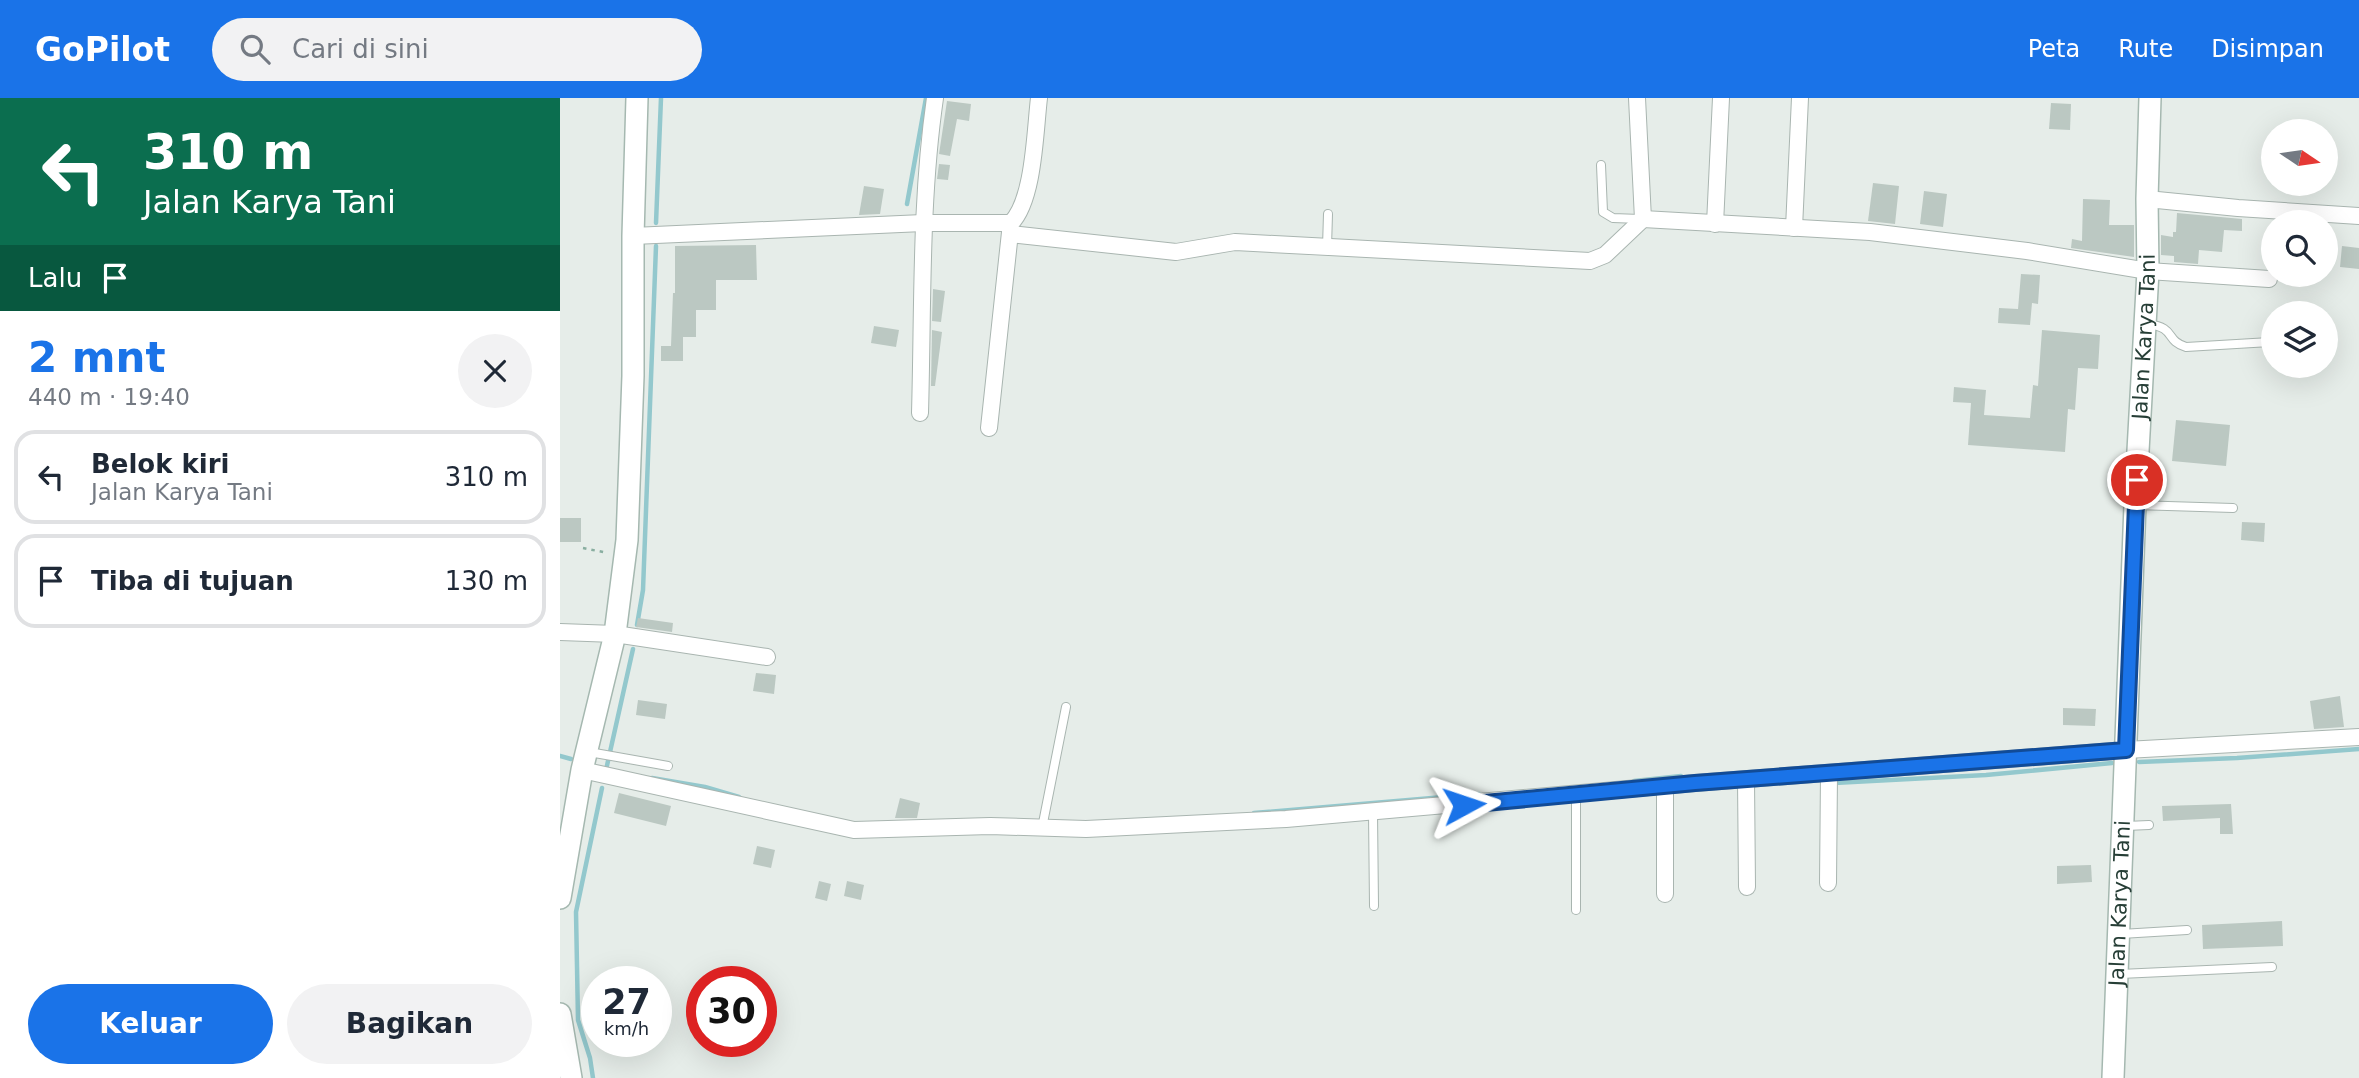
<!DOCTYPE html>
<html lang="id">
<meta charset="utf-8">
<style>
:root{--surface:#fff;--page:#f2f2f3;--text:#1f2937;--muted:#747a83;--line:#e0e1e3;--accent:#1a73e8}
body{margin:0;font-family:"DejaVu Sans",sans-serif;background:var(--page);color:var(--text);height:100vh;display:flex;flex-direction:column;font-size:26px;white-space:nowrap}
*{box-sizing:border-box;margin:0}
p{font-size:23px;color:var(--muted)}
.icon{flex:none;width:38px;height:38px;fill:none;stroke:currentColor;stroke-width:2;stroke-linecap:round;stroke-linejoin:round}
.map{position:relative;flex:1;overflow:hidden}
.panel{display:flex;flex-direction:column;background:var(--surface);width:560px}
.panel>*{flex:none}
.hud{background:#0b6e4f;color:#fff;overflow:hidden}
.needle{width:46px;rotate:103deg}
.fabs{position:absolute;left:1701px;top:21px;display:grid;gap:14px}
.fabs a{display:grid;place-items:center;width:77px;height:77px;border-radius:50%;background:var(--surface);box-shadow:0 7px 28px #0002;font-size:35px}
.speed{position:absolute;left:21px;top:868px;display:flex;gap:14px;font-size:35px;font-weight:700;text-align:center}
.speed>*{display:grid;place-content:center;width:91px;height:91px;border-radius:50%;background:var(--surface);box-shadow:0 7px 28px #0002;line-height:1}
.speed small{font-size:18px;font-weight:400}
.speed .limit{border:10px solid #d22;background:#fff;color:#111}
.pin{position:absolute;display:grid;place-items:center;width:60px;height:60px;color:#fff;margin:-30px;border:4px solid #fff;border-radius:50%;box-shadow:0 2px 7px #0007}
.me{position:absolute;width:77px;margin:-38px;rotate:85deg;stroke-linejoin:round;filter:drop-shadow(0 0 5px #0008)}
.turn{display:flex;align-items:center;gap:24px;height:147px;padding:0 28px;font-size:32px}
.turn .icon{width:91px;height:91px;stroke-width:2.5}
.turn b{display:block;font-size:49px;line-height:60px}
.then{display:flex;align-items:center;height:66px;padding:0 28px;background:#0003;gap:14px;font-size:26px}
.round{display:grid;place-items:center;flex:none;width:74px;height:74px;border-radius:37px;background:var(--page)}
.head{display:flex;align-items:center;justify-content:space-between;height:119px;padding:0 28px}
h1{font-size:42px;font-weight:700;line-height:52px;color:var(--accent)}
.button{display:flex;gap:14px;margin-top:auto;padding:14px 28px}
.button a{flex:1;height:80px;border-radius:42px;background:var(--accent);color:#fff;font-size:28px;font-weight:700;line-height:80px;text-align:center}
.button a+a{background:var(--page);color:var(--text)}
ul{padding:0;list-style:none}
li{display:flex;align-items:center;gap:21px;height:94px;margin:0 14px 10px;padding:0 14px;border:4px solid var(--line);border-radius:21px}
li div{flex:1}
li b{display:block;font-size:26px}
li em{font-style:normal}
header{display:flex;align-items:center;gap:42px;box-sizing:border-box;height:98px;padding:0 35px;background:var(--accent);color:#fff}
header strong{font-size:33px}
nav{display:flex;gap:38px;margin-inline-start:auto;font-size:24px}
.search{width:490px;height:63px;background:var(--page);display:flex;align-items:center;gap:18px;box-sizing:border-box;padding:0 24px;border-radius:38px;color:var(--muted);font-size:26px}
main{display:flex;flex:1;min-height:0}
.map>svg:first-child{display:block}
</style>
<header>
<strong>GoPilot</strong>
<div class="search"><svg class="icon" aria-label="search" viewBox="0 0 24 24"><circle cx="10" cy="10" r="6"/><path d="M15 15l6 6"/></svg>Cari di sini</div>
<nav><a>Peta</a><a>Rute</a><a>Disimpan</a></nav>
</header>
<main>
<section class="panel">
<div class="hud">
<div class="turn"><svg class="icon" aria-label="left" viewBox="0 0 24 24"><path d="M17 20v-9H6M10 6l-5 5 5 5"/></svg><div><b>310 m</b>Jalan Karya Tani</div></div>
<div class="then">Lalu<svg class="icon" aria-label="arrive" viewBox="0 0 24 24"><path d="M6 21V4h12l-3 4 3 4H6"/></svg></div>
</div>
<div class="head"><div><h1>2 mnt</h1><p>440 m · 19:40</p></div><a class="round"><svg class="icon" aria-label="close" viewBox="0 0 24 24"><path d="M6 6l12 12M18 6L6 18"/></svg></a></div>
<ul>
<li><svg class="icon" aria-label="left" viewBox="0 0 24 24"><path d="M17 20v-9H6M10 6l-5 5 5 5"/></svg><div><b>Belok kiri</b><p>Jalan Karya Tani</p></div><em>310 m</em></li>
<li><svg class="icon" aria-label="arrive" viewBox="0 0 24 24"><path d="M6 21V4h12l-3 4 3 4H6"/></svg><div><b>Tiba di tujuan</b></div><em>130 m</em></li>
</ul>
<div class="button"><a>Keluar</a><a>Bagikan</a></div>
</section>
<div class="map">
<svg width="1799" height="980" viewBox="0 0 1799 980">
<rect width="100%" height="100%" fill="#e6ede9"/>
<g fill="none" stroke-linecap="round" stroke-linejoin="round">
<g stroke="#93c8cd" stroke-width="4.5">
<polyline points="347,106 366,0"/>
<polyline points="96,125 101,0"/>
<polyline points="77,527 83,492 96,148"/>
<polyline points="0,658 11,661"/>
<polyline points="1579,664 1677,660 1799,651"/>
<polyline points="46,672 73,551"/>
<polyline points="92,680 145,689 179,699"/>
<polyline points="1074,683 1121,678"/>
<polyline points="1274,685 1426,677 1552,665"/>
<polyline points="694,715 919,696"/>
<polyline points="33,980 30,960 18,922 16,814 42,690"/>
</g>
</g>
<g fill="#bbc8c2">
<polygon points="387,3 411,6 409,23 397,21 390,58 379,56"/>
<polygon points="1491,5 1511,6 1510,32 1489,31"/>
<polygon points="379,66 390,67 388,82 377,81"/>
<polygon points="1313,85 1339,88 1335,126 1308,123"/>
<polygon points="304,88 324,91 320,116 299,117"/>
<polygon points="1364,93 1387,96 1383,129 1360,126"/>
<polygon points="1523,101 1550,102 1549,127 1574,127 1574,159 1511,150 1512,141 1522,143"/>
<polygon points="1617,115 1682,121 1682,133 1664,132 1662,154 1639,152 1638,166 1614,164 1614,158 1601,157 1601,137 1613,139 1613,134 1616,134"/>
<polygon points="196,147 197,182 156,182 156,212 136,212 136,239 123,239 123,263 101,263 101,248 111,248 113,195 115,195 115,148"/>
<polygon points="1782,148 1799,150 1799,171 1780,169"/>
<polygon points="1461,176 1480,177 1478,206 1472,205 1470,227 1438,225 1439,210 1458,211"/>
<polygon points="373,191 385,193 381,224 372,223"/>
<polygon points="314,228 339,232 336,249 311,245"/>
<polygon points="372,232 382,234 375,288 371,288"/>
<polygon points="1482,232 1540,237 1538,271 1518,270 1515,312 1508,311 1505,354 1408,347 1411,305 1393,304 1394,289 1426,292 1424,317 1470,320 1473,287 1478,288"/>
<polygon points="1616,322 1670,327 1666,368 1612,363"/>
<rect x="0" y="420" width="21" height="24"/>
<polygon points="1682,424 1705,425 1704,444 1681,442"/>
<polygon points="78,520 113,525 112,534 76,529"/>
<polygon points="196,575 216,577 214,596 193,593"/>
<polygon points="1780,598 1784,629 1754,631 1750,603"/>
<polygon points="78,602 107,606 105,621 76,617"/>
<polygon points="1503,610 1536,611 1535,628 1503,627"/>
<polygon points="59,695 111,708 106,728 54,715"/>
<polygon points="340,700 360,705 357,720 335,720"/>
<polygon points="1671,706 1673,736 1660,736 1660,720 1603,723 1602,708"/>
<polygon points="197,748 215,752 211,770 193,766"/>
<polygon points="1531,767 1532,784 1497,786 1497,768"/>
<polygon points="259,783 271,786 267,803 255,800"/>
<polygon points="287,783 304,787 301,802 284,798"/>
<polygon points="1722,823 1723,848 1643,851 1642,827"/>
</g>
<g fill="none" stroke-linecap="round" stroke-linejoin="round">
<defs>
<g id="lane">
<polyline points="1041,67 1043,114 1053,120 1080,121"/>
<polyline points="767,149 768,116"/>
<path d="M1588,226c29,4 16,16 38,23l84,-5"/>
<polyline points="1575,407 1673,410"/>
<polyline points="29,654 108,668"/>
<polyline points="1016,697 1016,812"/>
<polyline points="813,714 814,808"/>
<polyline points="1566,728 1589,727"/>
<polyline points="482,730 506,609"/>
<polyline points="1561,836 1627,832"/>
<polyline points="1560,876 1712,869"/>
</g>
<g id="street">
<polyline points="1587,101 1678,110 1799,118"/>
<polyline points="1083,121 1310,134 1467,153 1588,173 1709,181"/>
<polyline points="1155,126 1161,0"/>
<polyline points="1234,130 1240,0"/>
<polyline points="450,136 616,154 675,144 1030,163 1045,157 1083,121 1077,0"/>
<polyline points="73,138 363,125 451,125"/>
<path d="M360,315c3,-105 0,-211 15,-315"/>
<path d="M429,330l22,-205c23,-23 24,-92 28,-125"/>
<polyline points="0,534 55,536 207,559"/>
<polyline points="22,672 294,732 430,728 526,731 726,721 1135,685 1566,652 1799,639"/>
<polyline points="1186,682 1187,789"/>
<polyline points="1105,689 1105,796"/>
<polyline points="1268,785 1269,676"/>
</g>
<g id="secondary">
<polyline points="0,800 22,672 55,536 67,442 73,278 73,138 77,0"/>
<polyline points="0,916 11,980"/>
<path id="s1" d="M1553,980l22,-573 13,-234 -1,-72 3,-101"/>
</g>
</defs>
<use href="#lane" stroke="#a9b5b0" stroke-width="10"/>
<use href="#street" stroke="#a9b5b0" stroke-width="18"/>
<use href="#secondary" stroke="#a5b8b0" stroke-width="24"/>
<polyline stroke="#89aea0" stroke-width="2.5" stroke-dasharray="3.5 5" stroke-linecap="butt" points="23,450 48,455"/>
<use href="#lane" stroke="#fff" stroke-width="8"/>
<use href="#street" stroke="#fff" stroke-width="16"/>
<use href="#secondary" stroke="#fff" stroke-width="21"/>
</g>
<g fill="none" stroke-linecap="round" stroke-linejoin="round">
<defs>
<polyline id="route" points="904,707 1135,685 1566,652 1577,382"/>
</defs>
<use href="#route" stroke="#114b97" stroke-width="18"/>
<use href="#route" stroke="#1a73e8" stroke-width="12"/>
</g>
<g text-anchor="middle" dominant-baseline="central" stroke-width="6" stroke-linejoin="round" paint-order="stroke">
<g font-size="21" fill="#263e36" stroke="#f6faf8">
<text stroke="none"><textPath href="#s1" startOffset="742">Jalan Karya Tani</textPath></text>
<text stroke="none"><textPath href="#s1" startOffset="175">Jalan Karya Tani</textPath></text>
</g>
</g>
</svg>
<div class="fabs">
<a><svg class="needle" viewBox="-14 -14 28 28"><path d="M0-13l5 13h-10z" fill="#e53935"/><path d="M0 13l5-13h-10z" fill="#747a83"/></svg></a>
<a><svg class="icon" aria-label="search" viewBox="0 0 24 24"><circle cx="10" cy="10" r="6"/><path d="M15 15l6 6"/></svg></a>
<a><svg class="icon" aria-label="layers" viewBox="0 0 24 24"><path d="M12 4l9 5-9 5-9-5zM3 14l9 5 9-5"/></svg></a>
</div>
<div class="speed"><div>27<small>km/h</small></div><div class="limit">30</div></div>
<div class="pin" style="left:1577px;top:382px;background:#d93025"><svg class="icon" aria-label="arrive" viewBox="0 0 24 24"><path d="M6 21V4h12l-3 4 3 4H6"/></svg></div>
<svg class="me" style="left:904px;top:707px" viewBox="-20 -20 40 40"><path d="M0-17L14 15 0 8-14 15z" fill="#1a73e8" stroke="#fff" stroke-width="4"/></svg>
</div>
</main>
